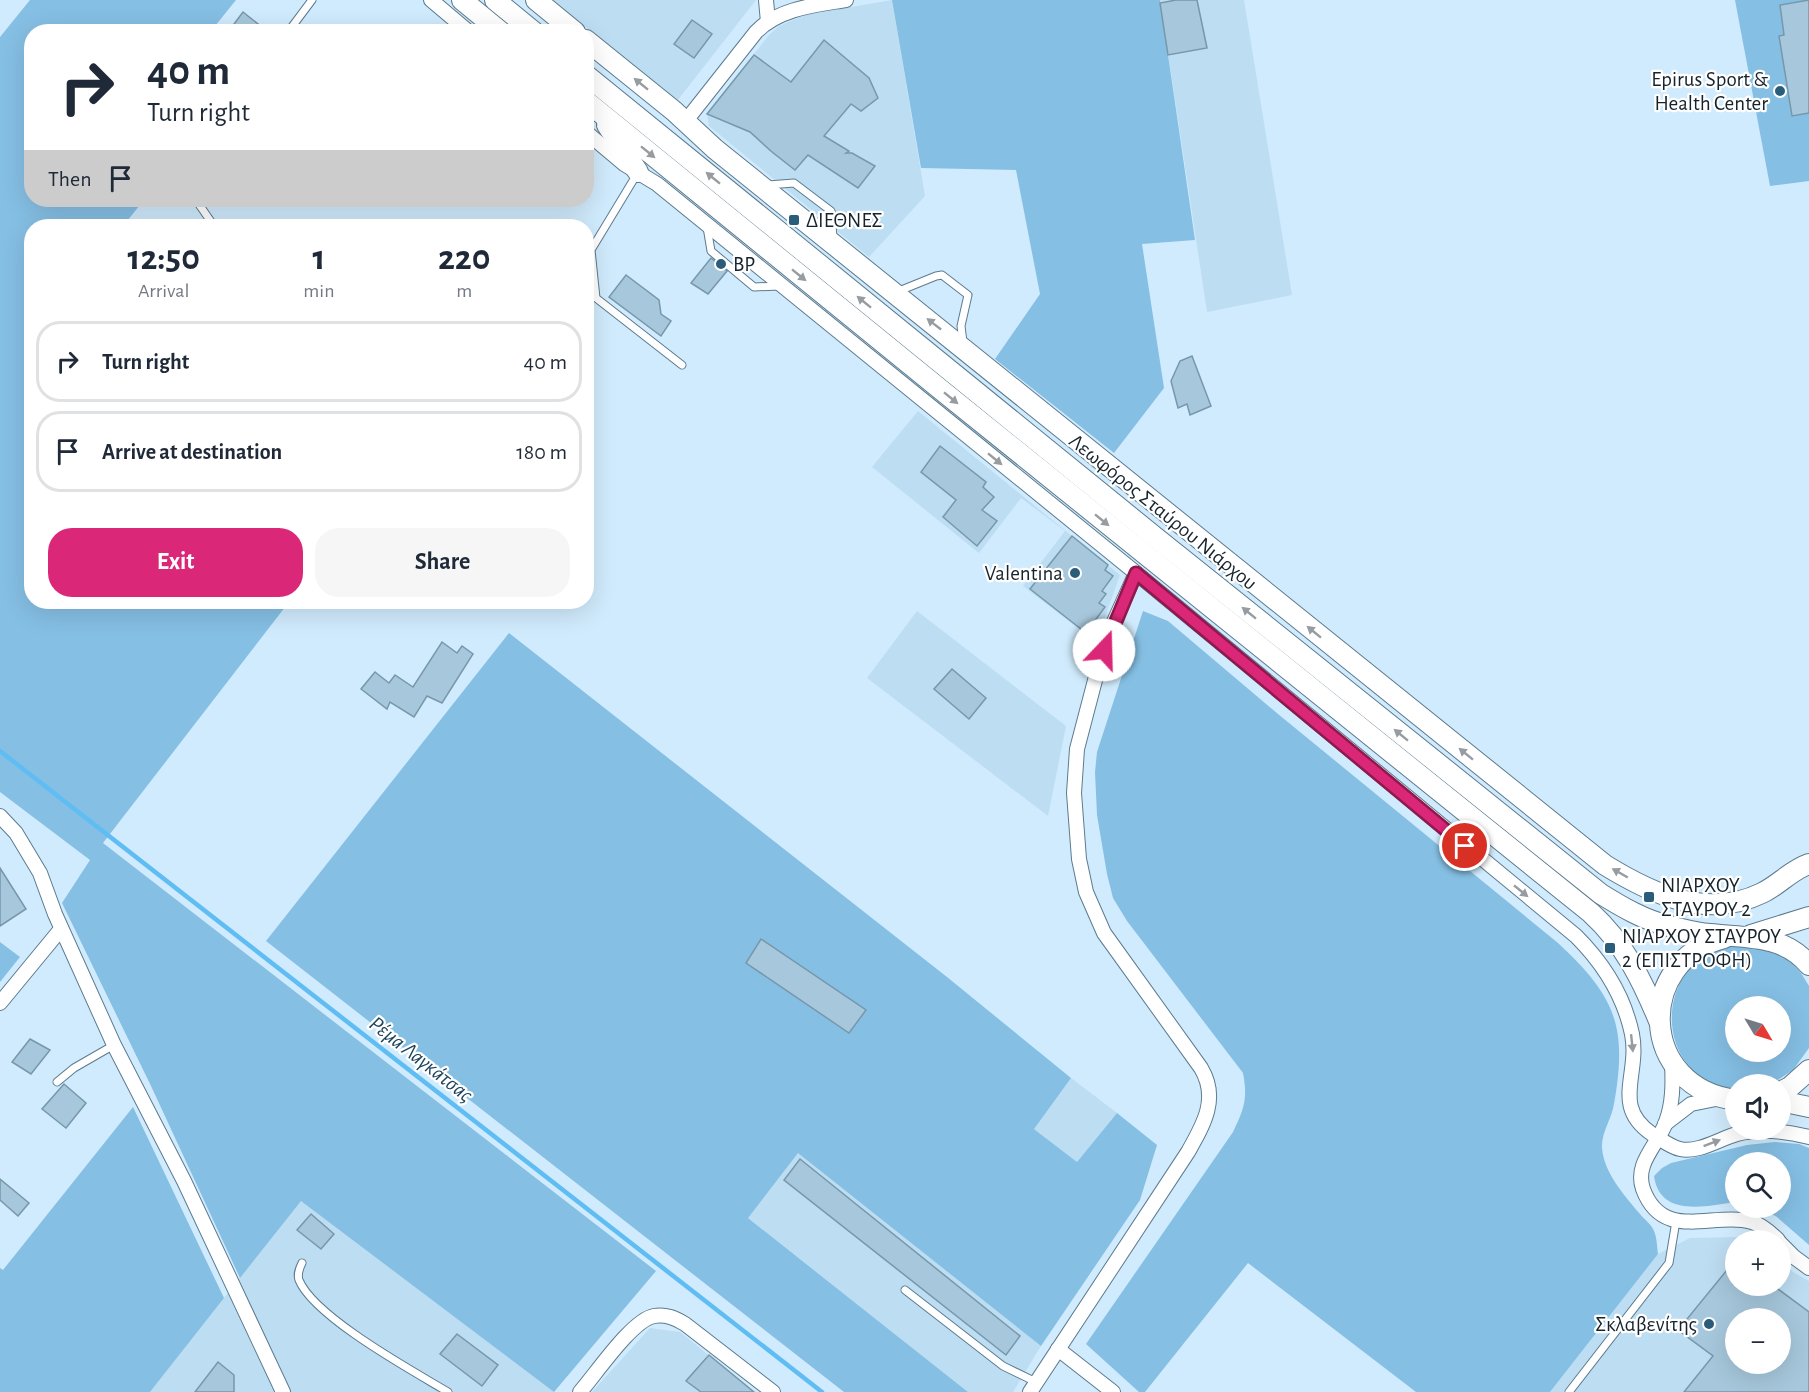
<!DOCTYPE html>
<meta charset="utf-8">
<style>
:root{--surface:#fff;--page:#f6f6f7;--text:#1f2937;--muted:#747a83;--line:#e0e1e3;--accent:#db2777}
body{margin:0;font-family:"Alegreya Sans",sans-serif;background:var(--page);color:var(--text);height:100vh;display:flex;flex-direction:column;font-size:22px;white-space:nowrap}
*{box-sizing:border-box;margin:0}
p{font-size:20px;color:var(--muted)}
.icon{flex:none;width:33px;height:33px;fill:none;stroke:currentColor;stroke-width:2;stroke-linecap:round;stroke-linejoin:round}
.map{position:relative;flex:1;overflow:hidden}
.sheet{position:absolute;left:24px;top:219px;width:570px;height:390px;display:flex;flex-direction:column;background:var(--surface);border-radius:24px;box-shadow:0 6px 24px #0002}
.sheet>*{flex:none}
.top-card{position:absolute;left:24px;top:24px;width:570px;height:183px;border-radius:24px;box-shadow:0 6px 24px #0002;background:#fff;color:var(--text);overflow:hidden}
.needle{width:39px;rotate:128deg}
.tools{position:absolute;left:1725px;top:996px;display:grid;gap:12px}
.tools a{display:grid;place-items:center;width:66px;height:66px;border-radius:50%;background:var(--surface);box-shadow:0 6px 24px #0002;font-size:30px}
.pin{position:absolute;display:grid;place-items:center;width:51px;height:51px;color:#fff;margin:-26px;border:3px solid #fff;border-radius:50%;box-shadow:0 2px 6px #0007}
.me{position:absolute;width:66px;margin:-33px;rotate:21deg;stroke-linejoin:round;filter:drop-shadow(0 0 4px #0008)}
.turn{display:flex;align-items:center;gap:21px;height:126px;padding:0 24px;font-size:27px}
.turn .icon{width:78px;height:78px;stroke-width:2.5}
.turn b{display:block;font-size:42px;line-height:51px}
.then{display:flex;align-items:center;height:57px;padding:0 24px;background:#0003;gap:12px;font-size:22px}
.eta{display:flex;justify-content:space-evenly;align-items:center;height:102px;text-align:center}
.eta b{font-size:36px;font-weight:700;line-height:42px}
.button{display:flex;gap:12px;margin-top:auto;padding:12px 24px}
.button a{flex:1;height:69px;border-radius:24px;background:var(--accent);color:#fff;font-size:24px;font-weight:700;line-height:69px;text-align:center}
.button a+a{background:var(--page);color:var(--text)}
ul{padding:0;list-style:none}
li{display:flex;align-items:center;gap:18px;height:81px;margin:0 12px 9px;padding:0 12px;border:3px solid var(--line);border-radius:24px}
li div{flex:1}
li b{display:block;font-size:22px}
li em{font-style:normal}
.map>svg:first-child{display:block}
</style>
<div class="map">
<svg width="1809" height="1392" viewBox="0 0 1809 1392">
<rect width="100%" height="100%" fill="#d0ebfd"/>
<g fill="#bdddf2" fill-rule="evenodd">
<polygon points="552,0 756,0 677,101"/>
<polygon points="892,0 925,196 869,257 709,126 707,114 769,35 779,26 805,15"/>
<polygon points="1160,0 1244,0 1292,295 1207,312"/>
<polygon points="918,411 1120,575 1096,642 1023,586 1065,531 1021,498 979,553 872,467"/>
<polygon points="917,611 1066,726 1048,816 867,678"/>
<polygon points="1071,1078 1117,1113 1077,1162 1033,1128"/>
<polygon points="798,1152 1041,1346 1013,1392 968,1392 747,1217"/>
<polygon points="301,1200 554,1392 150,1392"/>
<path d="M1743,1237l7,3h-14v46h44l1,-27 12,13 16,9v111h-259l108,-138 32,-16zM1736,1318h44v46h-44z"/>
<polygon points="650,1328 680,1332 754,1392 592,1392"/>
</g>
<g fill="#85bfe4" fill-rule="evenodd">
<polygon points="30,0 236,0 211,31 32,32 32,200 144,200 123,226 32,226 32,602 289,602 103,843 656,1271 554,1392 301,1201 240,1278 151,1086 62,903 90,860 0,792 0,37"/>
<polygon points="892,0 1160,0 1195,240 1142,244 1164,388 1114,453 995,359 1040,294 1016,170 921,168"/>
<polygon points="1735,0 1809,0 1809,181 1770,186"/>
<path d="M1143,611l25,10 110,93 280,229c57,53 70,83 56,161 -2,14 -13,29 -12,44 2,25 22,47 38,66 4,5 12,11 14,17 3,7 3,16 4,23l-108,138h-134l-168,-129 -103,129h-6l-53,-48 147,-212c11,-23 15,-33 10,-59l-116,-152 -14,-23 -6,-24 -10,-59 -2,-43 2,-20z"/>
<polygon points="509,633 947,977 1071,1078 1034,1129 1077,1162 1117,1113 1157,1145 1140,1200 1041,1346 798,1153 748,1218 968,1392 844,1392 266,941"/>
<polygon points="0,942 20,957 0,982"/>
<path d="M1740,944l36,8 18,13 7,8 8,13v62l-16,22 -17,11 -6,3h-34l-1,5c-88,-10 -82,-139 5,-145zM1736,1006h44v46h-44z"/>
<polygon points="133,1107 224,1298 150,1392 0,1392 0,1268 3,1270"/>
<path d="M1775,1142l24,2 10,4v97l-32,-28 -16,-9h19v-46h-44l-1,40c-29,4 -75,16 -81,-26l8,-8 9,-5 76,-18z"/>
</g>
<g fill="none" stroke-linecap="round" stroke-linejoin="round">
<polyline stroke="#60bdf3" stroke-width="4.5" points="0,751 822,1392"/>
</g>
<g fill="#a6c7dc" stroke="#7797ab" stroke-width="1.5" fill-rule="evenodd">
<polygon points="1176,0 1197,0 1207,48 1168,55 1160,3"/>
<polygon points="1809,0 1809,113 1792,116 1779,36 1784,35 1780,5"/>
<polygon points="243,12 268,32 228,32"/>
<polygon points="692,20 712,34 694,58 674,44"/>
<polygon points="824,40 869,78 878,98 861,111 851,104 824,136 849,151 846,153 852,153 875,166 858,188 808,155 795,170 772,152 750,132 707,114 754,55 791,82"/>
<polygon points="711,258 727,271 708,294 691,283"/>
<polygon points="626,275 659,300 661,314 671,321 661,336 609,297"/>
<polygon points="1192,356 1211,406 1190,415 1187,404 1178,408 1171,381 1180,361"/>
<polygon points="940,446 986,482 983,487 994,497 982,510 997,521 977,546 943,517 956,500 921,472"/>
<polygon points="1072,536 1108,565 1105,570 1113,576 1102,591 1106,594 1099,603 1105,607 1086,633 1030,589"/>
<polygon points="442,642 457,653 462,646 473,654 442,703 427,696 414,717 390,702 387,709 361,689 375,672 389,683 395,675 413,687"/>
<polygon points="952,669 986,698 969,719 934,689"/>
<polygon points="0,868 26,909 0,926"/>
<polygon points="761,939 866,1010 849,1033 746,963"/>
<polygon points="30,1039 50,1050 31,1074 12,1062"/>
<polygon points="64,1084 86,1103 66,1128 42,1109"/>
<polygon points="800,1159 1020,1336 1006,1355 784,1180"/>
<polygon points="0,1179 29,1203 18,1216 0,1200"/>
<polygon points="311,1214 334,1234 321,1249 297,1230"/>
<path d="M1736,1259v27h38l35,26v80h-125l29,-36 -35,-26zM1736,1318h44v46h-44z"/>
<polygon points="457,1334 498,1365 482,1386 440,1354"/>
<polygon points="709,1355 754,1392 701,1392 686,1381"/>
<polygon points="218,1362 234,1375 234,1392 195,1392"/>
</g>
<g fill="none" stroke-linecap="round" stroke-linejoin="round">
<defs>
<g id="lane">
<polyline points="288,32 312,0"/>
<polyline points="637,174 591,250 596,298 682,365"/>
<polyline points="768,185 794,183 831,211 833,238"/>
<polyline points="196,200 214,226"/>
<polyline points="707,227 711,251 754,287 780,286"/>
<polyline points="899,291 936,276 942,275 968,295 961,326 963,342"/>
<polyline points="57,1082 74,1068 114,1045"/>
<path d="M302,1263c-3,6 -5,11 -3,17 15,37 114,91 149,112"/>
<polyline points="905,1290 1003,1366 1036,1382"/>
<polyline points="1569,1392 1669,1263 1676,1221"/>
</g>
<g id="street">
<polyline points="431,0 469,32"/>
<polyline points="766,0 768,22"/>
<path d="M685,122l71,-90c23,-24 60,-27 90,-32"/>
<path d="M586,132l38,32 33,20 479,389 440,363c27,27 48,60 56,98 8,41 -21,72 20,100 9,5 18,13 28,15 19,4 39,-10 57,-15 24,-6 48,-3 72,3"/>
<polyline points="0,816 16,833 40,873 55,914 114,1045 184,1181 283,1392"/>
<polyline points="0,1003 61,929"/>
<path d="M1672,1063c1,21 1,40 -6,59 -8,23 -32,41 -23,67 20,54 70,22 109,33 10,3 19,11 26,18"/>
<polyline points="1665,1124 1691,1104 1721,1098"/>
<polyline points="1780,1243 1794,1257 1809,1268"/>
<polyline points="1058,1349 1113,1392"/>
<path d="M580,1392c16,-18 52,-72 74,-76 12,-2 21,2 31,8l88,68"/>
<path d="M1030,1392l158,-240c16,-28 31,-54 13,-84l-97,-135 -18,-41 -7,-33 -5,-66 3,-44 22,-84 9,-30 28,-62"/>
</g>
<g id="secondary">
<polyline points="462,0 501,32"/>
<polyline points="495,0 534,32"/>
<polyline points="536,0 575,32"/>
<path d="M586,40l88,71 41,38c297,237 592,478 890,716 47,29 102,55 157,28 17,-8 29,-23 47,-29"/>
<path d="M586,75l569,462 446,357c21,13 43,26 68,32 13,3 27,7 41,8 36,4 73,0 99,31"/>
<path d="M586,101l359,292 646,520c33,30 51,67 68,108"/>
<polyline points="607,125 638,172"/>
<polyline points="1751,935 1809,917"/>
<path d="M1724,938c-89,22 -86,150 12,162"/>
<polyline points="1780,1092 1790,1087 1809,1070"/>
<polyline points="1780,1101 1809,1107"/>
</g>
</defs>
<use href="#lane" stroke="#5c7b8f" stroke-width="9"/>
<use href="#street" stroke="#5c7b8f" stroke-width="16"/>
<use href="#secondary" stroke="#5c7b8f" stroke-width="22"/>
<use href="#lane" stroke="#fff" stroke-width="7"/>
<use href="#street" stroke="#fff" stroke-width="14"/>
<use href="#secondary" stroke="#fff" stroke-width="20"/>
</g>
<defs><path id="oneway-solid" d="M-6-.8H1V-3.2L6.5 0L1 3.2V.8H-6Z" transform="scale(1.5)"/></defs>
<g fill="#969ca0">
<use href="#oneway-solid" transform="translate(641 84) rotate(-141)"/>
<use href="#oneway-solid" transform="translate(648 152) rotate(39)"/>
<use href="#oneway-solid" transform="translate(713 178) rotate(-141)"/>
<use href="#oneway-solid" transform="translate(799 275) rotate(39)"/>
<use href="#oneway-solid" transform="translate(864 302) rotate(-141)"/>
<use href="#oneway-solid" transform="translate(934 324) rotate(-142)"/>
<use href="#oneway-solid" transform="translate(951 398) rotate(39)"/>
<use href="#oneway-solid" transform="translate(995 459) rotate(39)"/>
<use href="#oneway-solid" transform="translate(1102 520) rotate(39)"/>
<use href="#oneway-solid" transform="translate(1249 613) rotate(-141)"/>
<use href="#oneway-solid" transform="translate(1314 632) rotate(-141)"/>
<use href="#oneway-solid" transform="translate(1401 735) rotate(-141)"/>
<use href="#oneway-solid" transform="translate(1466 754) rotate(-141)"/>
<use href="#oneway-solid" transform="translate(1620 873) rotate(-150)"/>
<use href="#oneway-solid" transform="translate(1521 891) rotate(39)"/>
<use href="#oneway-solid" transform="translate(1632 1043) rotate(84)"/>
<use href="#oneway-solid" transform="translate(1712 1143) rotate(-21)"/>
</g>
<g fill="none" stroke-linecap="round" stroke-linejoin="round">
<defs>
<polyline id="route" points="1104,650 1136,573 1465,846"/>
</defs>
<use href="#route" stroke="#8e194d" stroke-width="15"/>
<use href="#route" stroke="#db2777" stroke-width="10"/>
</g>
<g fill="#2a5d7a" stroke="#fff" stroke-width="2">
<circle cx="1780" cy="91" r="6"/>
<rect x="788" y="214" width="12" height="12" rx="3"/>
<circle cx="721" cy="264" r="6"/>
<circle cx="1075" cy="573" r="6"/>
<rect x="1643" y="891" width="12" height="12" rx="3"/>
<rect x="1604" y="942" width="12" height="12" rx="3"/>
<circle cx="1709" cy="1324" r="6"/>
</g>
<g text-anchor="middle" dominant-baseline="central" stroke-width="4.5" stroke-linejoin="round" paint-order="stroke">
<g font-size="21" fill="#16232b" stroke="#fff" text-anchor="start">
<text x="1768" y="79" text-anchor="end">Epirus Sport &amp;<tspan x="1768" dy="24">Health Center</tspan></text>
<text x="806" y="220">ΔΙΕΘΝΕΣ</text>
<text x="733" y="264">BP</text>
<text x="1063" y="573" text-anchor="end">Valentina</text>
<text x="1661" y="885">ΝΙΑΡΧΟΥ<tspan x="1661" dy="24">ΣΤΑΥΡΟΥ 2</tspan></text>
<text x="1622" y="936">ΝΙΑΡΧΟΥ ΣΤΑΥΡΟΥ<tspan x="1622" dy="24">2 (ΕΠΙΣΤΡΟΦΗ)</tspan></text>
<text x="1697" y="1324" text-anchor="end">Σκλαβενίτης</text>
</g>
<g font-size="21" fill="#16232b" stroke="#fff">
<text transform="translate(1163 512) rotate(39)">Λεωφόρος Σταύρου Νιάρχου</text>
</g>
<g font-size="22" font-style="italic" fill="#1c435a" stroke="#fff">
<text transform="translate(421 1059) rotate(38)">Ρέμα Λαγκάτσας</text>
</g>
</g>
</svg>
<div class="tools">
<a><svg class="needle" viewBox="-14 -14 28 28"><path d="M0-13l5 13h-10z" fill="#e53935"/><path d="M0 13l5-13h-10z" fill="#747a83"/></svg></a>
<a><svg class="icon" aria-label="sound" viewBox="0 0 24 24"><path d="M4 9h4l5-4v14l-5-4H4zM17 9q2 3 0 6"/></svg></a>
<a><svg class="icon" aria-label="search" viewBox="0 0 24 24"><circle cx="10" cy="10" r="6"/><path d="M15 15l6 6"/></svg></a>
<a>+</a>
<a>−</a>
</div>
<div class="pin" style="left:1465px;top:846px;background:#d93025"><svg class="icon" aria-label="arrive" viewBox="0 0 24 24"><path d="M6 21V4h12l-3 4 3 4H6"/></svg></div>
<svg class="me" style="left:1104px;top:650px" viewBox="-20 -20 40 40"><circle r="19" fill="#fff"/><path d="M0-13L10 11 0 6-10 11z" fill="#db2777"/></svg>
<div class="top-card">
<div class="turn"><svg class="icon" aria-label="right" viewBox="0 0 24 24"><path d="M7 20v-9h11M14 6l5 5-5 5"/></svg><div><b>40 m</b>Turn right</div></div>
<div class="then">Then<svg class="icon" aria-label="arrive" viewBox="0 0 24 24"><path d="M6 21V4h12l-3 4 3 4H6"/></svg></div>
</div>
<section class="sheet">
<div class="eta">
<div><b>12:50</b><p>Arrival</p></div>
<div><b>1</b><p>min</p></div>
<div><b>220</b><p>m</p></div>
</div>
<ul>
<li><svg class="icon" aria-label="right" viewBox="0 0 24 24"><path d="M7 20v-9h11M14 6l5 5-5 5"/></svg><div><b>Turn right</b></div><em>40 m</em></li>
<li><svg class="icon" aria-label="arrive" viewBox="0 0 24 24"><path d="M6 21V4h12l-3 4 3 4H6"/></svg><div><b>Arrive at destination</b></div><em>180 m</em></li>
</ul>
<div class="button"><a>Exit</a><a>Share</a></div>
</section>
</div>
